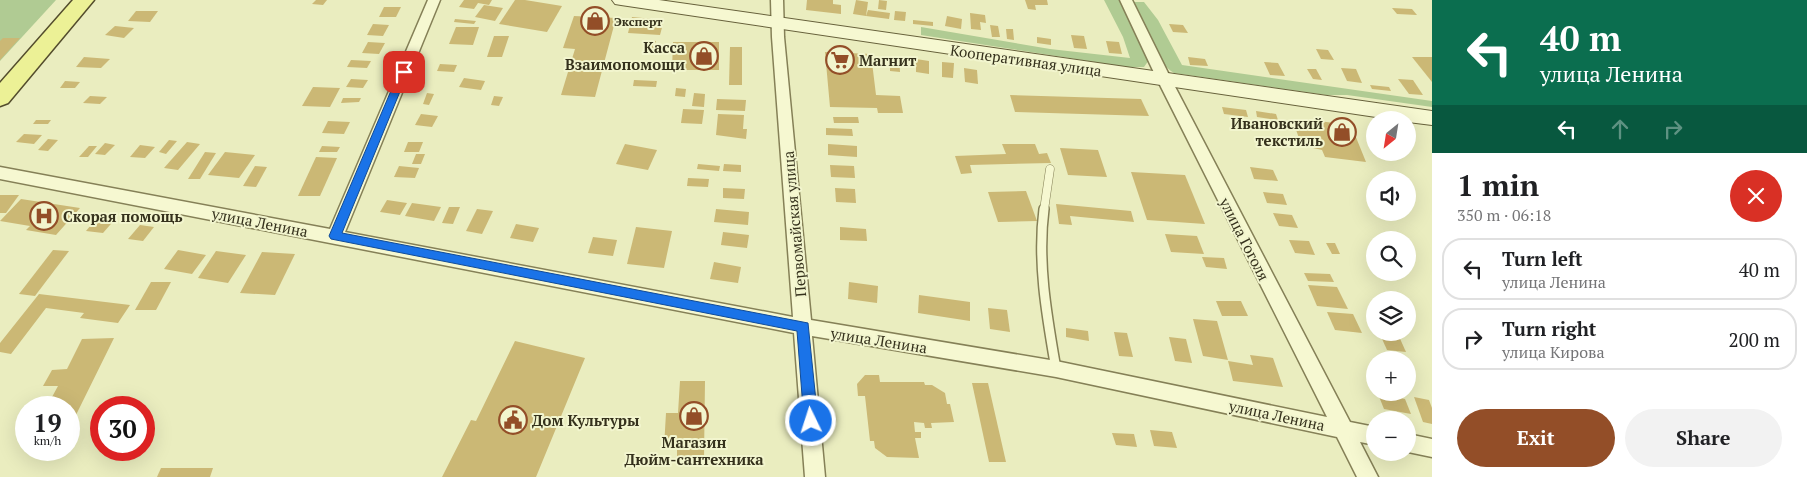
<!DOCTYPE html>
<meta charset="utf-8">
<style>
:root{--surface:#fff;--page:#f2f2f2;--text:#202124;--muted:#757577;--line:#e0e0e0;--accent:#934e28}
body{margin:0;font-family:"PT Serif",serif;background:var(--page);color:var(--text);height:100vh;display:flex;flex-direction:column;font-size:19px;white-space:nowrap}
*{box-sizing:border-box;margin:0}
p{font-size:16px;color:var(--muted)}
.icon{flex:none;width:28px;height:28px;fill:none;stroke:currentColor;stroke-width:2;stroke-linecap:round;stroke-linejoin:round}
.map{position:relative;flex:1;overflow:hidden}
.sheet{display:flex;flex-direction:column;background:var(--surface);width:375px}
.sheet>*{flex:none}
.banner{background:#0b6e4f;color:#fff;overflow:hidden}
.needle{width:32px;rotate:210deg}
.fabs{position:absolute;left:1366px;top:111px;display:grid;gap:10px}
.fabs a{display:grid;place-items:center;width:50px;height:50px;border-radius:50%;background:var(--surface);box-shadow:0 5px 20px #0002;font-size:25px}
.speed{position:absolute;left:15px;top:396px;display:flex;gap:10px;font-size:25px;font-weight:700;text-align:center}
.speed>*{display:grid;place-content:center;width:65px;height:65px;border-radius:50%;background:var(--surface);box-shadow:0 5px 20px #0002;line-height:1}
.speed small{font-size:12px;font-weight:400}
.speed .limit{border:8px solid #d22;background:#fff;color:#111}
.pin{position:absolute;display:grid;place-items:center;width:42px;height:42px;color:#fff;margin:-21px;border-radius:10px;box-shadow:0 2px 8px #0006}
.me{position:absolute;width:55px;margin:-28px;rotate:356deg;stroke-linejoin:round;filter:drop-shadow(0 0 4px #0008)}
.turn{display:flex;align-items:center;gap:18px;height:105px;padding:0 25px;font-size:22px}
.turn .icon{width:65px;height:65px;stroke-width:2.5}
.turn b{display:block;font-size:35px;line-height:42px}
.lanes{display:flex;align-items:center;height:48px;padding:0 25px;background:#0003;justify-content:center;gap:25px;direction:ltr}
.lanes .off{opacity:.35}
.round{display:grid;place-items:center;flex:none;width:52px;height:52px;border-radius:26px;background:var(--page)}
.headline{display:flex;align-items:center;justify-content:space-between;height:85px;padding:0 25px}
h1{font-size:30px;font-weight:700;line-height:38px}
.cta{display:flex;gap:10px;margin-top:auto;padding:10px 25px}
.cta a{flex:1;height:58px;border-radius:30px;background:var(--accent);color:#fff;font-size:20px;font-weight:700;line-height:58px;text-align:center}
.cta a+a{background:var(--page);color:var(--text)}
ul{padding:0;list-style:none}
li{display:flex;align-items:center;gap:15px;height:62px;margin:0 10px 8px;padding:0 15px;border:2px solid var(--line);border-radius:20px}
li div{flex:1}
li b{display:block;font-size:19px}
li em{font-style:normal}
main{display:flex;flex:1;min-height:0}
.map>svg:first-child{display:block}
</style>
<main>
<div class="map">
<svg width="1432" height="477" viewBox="0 0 1432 477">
<rect width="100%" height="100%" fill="#eaedbf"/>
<g fill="#b0cb93">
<polygon points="0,0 56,0 0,61"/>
<polygon points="1104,0 1121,0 1149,60 1144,67 1127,67 921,35 921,27 1050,49 1130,58 1123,37"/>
<path d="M1132,2h12l14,18 24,45 250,36v6l-85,-12h-21l-152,-22c-20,-12 -32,-50 -42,-71z"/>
</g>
<g fill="#cbb875">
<polygon points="316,0 327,0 323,5 312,4"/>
<polygon points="464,0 492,0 489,5 478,3 474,9 459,7"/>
<polygon points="515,0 525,0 562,6 547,32 499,24"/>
<polygon points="807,0 833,0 833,4 841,5 841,14 806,10"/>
<polygon points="856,0 868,2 866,16 853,14"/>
<polygon points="879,0 887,1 886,10 878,9"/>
<polygon points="1025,0 1047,0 1048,5 1035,5 1036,10 1028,9"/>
<polygon points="484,5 503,8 495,21 475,17"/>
<polygon points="384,7 401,7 396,17 379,17"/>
<polygon points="1392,8 1412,9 1417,15 1397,14"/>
<polygon points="868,10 890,13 889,19 866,16"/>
<polygon points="136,11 158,11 150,22 128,21"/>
<polygon points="895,11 906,12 905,21 894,20"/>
<polygon points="970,13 985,15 986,23 980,22 981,30 971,29"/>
<polygon points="574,16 616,18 595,97 561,95 575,49 563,48"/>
<polygon points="947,16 962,19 961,29 945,26"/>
<polygon points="632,17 664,20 660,35 628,33"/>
<polygon points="455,19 476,21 474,24 454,22"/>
<polygon points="913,20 933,22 933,26 913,24"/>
<polygon points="373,24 389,25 383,36 367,35"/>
<polygon points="1169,24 1183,25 1188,33 1173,32"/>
<polygon points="990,25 998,26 1000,37 992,37"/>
<polygon points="115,26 134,28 124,38 105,35"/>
<polygon points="456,27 479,27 473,45 449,44"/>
<polygon points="1006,29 1013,29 1014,40 1007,39"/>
<polygon points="1071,35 1084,36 1087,49 1074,48"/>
<polygon points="494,36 509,36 502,57 487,57"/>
<polygon points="1037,37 1051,39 1051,45 1037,43"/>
<polygon points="3,38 20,38 0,60 0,41"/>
<polygon points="647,40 656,41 653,51 644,51"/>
<polygon points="1106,41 1119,42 1122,54 1109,53"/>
<polygon points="368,42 385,43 379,54 362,53"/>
<polygon points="673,42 719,42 719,70 672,70"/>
<polygon points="730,47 742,47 742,85 729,85"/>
<polygon points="1316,49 1328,50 1334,60 1321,59"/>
<polygon points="825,52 871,54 876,95 900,96 903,113 878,113 877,108 830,107"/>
<polygon points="890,56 899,57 900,72 890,71"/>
<polygon points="84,57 110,59 101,68 76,67"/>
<polygon points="1188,57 1205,59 1208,66 1190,65"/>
<polygon points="1412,57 1432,57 1432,82"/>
<polygon points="916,59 929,61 929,74 916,72"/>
<polygon points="351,60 371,61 367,68 347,67"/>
<polygon points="942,62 954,63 953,78 942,77"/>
<polygon points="1264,62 1278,63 1285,76 1270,75"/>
<polygon points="440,64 457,65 454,72 437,71"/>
<polygon points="964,68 977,70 978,84 965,82"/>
<polygon points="1341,68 1356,69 1362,83 1347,81"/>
<polygon points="1307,69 1316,69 1322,80 1313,79"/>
<polygon points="464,78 485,81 481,90 459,87"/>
<polygon points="351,79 368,80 363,88 346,87"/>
<polygon points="1398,79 1413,80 1423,95 1409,94"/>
<polygon points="634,80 657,81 656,87 633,86"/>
<polygon points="65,81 80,82 75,88 60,88"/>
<polygon points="1370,85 1389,87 1391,91 1372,89"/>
<polygon points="313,87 340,88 330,107 302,106"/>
<polygon points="676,88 686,89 685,97 675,96"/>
<polygon points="427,93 434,94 429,105 423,104"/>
<polygon points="694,93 705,94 704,107 692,106"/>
<polygon points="1010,95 1141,99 1149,116 1015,112"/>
<polygon points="90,96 107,97 100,104 83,103"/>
<polygon points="494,96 503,97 499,106 491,105"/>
<polygon points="343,98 361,98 359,102 341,103"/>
<polygon points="717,99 746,100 745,111 716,110"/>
<polygon points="1222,107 1246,110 1248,117 1224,114"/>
<polygon points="683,109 704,110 702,124 681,123"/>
<polygon points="1256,111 1276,114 1278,120 1257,117"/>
<polygon points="421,114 438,116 432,127 415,125"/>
<polygon points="718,114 744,115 743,129 747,129 746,139 716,135"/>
<polygon points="833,117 858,117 859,123 834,123"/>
<polygon points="1302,119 1351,125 1366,162 1325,157 1322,150 1313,148 1311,142 1300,141 1295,127 1306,128"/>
<polygon points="36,120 51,120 48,124 33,124"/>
<polygon points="328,121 350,122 344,134 322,133"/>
<polygon points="826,128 852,129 853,136 826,135"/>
<polygon points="24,134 42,135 34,144 16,142"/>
<polygon points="48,139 58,140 48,151 38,150"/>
<polygon points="169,140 177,141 166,154 159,152"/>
<polygon points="187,142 200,144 178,170 164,168"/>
<polygon points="408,142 423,142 419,152 404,152"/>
<polygon points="105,143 115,145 105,155 95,154"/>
<polygon points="625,144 657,150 648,170 616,164"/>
<polygon points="828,144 857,146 857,157 828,155"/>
<polygon points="1002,144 1035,144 1039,154 1047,153 1051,163 970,165 972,173 961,174 955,156 1006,154"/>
<polygon points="140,145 155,147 145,158 130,157"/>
<polygon points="89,146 97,146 88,157 79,157"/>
<polygon points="322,146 340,147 337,152 319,152"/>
<polygon points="1060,148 1098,150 1107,177 1068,175"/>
<polygon points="205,152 216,153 200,179 188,179"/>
<polygon points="225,152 255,155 239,178 208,175"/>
<polygon points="416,154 425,154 421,164 412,164"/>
<polygon points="316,157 337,158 320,196 298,196"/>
<polygon points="698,164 720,166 719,171 697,169"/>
<polygon points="724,164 741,165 741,172 723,171"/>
<polygon points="830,165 854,166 855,178 831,177"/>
<polygon points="255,166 267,167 256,187 243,186"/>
<polygon points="399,166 419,168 415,178 394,177"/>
<polygon points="1250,167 1273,170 1278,181 1254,179"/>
<polygon points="1131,172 1185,175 1205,224 1147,220"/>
<polygon points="688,178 709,179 708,187 687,186"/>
<polygon points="723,188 745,189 744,199 723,198"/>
<polygon points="835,188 855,189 856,203 836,202"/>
<polygon points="1026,191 1037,221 998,222 988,192"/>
<polygon points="1263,192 1283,194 1287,205 1267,203"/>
<polygon points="0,195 19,195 6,213 0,213"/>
<polygon points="21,199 80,208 56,235 26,230 30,226 0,221"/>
<polygon points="387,200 407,203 400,215 380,212"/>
<polygon points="412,203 441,207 434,221 405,216"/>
<polygon points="1056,204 1131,211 1134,222 1070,216 1072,225 1059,224"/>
<polygon points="449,207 460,207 453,224 442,223"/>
<polygon points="477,209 493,211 482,234 466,231"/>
<polygon points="716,209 749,212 748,225 714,222"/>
<polygon points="1273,213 1292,215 1298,228 1279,226"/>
<polygon points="100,214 117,217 103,233 86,231"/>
<polygon points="516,224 539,228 533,242 510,238"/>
<polygon points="140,225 154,227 143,241 128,239"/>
<polygon points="636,227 672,231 664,268 627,264"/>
<polygon points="840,227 866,229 867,241 840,240"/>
<polygon points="723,232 749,235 747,248 721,245"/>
<polygon points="1165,234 1197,236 1204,254 1171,252"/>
<polygon points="593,237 617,240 613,256 588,253"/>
<polygon points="1289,240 1309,241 1315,255 1295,253"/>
<polygon points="1326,243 1335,243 1340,254 1332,254"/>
<polygon points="53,250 69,251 35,296 19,294"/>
<polygon points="178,250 206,255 192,274 164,269"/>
<polygon points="216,251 246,255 228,283 198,278"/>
<polygon points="262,252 295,254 275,295 240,293"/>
<polygon points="1202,257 1224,258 1227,269 1206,267"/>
<polygon points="714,262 741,267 738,283 710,279"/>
<polygon points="1304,273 1330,274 1334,282 1308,281"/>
<polygon points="151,282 171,282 156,310 135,310"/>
<polygon points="849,282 878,286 877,303 848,299"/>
<polygon points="1308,285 1337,287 1348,309 1317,306"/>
<polygon points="39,294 130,305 118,323 80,318 84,313 46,308 11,354 0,352 0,343"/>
<polygon points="919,295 970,302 970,321 918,313"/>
<polygon points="1216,301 1241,301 1248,316 1222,316"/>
<polygon points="988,308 1007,310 1010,332 990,329"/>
<polygon points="1327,312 1353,314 1362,333 1335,330"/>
<polygon points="1193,319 1217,321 1228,360 1203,356"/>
<polygon points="1066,328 1088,331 1089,341 1066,337"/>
<polygon points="1114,332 1127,333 1133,357 1119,356"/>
<polygon points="1379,332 1397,332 1406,352 1387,350"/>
<polygon points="1169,337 1186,339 1192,363 1175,361"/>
<polygon points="114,338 75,417 69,418 69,408 46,408 58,386 43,386 52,370 67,369 82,339"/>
<polygon points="515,341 585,358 536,477 442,477 471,420 476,421"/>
<polygon points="1250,355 1273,358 1283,387 1233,381 1228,361 1253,365"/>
<polygon points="865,375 879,375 880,382 924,382 925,385 932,385 945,393 947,404 950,404 954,422 931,423 932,428 925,428 924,423 914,422 915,432 921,432 921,438 915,438 919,458 887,457 875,448 874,441 870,441 865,396 858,396 857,384"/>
<polygon points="680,381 705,381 704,459 677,459 677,447 664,447 666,413 678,413"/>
<polygon points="972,383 988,383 1006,462 989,462"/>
<polygon points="1378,394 1405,399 1411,414 1384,409"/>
<polygon points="1414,397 1429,400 1432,408 1432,424 1423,422"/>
<polygon points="1150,430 1172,432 1177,448 1154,446"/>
<polygon points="1112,433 1134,434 1137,447 1116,445"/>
<polygon points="161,468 213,468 210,477 157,477"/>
</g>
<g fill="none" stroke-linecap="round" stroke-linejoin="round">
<defs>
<polyline id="lane-far1" points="1044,210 1050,169"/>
<path id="lane" d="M1044,209c-7,53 3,108 12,160"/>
<g id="street">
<polygon points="428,0 440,0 345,232 793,317 772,37 771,0 783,0 784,37 811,320 1056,361 1327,417 1157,79 1120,0 1132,0 1171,79 1350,422 1375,427 1375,445 1360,442 1378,477 1357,477 1337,437 1056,377 812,336 825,477 805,477 794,333 0,179 0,167 330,229"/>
<polygon points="1408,434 1432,439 1432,457 1408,452"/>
</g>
<polygon id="secondary" points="612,0 659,0 1432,111 1432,125 1408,122 1408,120 1396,120 621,5 615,4"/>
<polygon id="primary" points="73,0 94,0 8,103 0,106 0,83"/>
</defs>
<use href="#lane-far1" stroke="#858057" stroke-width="9"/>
<use href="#lane" stroke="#858057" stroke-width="12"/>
<use href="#street" stroke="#858057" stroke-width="3"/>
<use href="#secondary" stroke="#67613b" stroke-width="2"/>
<use href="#primary" stroke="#534c2c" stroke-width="3"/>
<use href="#lane-far1" stroke="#f6f8d1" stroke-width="8"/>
<use href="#lane" stroke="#f6f8d1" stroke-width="9"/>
<use href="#street" fill="#f6f8d1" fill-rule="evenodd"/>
<use href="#secondary" fill="#f6f8d1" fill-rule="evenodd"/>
<use href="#primary" fill="#ecf196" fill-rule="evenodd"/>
</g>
<polygon fill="#1a73e8" stroke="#114b97" points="404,69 408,72 342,233 808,323 818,421 816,426 811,428 806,426 804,421 797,331 331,239 329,236 399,72"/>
<defs>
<symbol id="shop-ring" viewBox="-11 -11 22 22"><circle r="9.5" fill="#f2f5ce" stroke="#934e28" stroke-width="1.5"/><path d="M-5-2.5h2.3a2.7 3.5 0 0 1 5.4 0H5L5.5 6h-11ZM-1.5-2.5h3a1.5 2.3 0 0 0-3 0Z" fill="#934e28"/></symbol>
<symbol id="supermarket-ring" viewBox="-11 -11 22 22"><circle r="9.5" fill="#f2f5ce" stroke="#934e28" stroke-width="1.5"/><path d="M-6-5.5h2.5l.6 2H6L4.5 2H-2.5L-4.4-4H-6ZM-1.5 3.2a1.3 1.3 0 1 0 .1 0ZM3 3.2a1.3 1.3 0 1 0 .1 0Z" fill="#934e28"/></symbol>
<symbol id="hospital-ring" viewBox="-11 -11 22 22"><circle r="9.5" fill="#f2f5ce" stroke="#934e28" stroke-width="1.5"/><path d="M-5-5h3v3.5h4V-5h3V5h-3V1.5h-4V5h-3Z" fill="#934e28"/></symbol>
<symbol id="civic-ring" viewBox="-11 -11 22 22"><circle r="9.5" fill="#f2f5ce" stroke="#934e28" stroke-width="1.5"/><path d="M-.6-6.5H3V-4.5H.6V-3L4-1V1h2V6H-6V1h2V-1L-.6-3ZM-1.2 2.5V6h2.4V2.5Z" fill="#934e28"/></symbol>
</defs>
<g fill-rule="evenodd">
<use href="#shop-ring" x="579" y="5" width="32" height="32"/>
<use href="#shop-ring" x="688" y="40" width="32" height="32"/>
<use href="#supermarket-ring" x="824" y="44" width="32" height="32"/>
<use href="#shop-ring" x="1326" y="116" width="32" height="32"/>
<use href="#hospital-ring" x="28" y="200" width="32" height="32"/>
<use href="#shop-ring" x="678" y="400" width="32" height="32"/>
<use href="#civic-ring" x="497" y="404" width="32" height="32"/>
</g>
<g text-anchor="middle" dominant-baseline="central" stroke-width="4" stroke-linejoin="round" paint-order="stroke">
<g font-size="12" font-weight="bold" fill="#35311c" stroke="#f2f5ce" text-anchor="start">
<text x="614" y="21">Эксперт</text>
</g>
<g font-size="15" font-weight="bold" fill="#35311c" stroke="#f2f5ce" text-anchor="start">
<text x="685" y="47" text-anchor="end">Касса<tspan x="685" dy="17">Взаимопомощи</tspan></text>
<text x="859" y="60">Магнит</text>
<text x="1323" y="123" text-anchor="end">Ивановский<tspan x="1323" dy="17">текстиль</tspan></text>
<text x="63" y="216">Скорая помощь</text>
<text x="532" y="420">Дом Культуры</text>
<text x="694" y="442" text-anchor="middle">Магазин<tspan x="694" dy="17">Дюйм-сантехника</tspan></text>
</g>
<g font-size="15" fill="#35311c" stroke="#f2f5ce">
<text transform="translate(1026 60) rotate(8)">Кооперативная улица</text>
<text transform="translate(260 222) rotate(11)">улица Ленина</text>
<text transform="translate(794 224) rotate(-95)">Первомайская улица</text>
<text transform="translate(1245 239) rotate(63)">улица Гоголя</text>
<text transform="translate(879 340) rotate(9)">улица Ленина</text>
<text transform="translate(1277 415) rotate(12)">улица Ленина</text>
</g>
</g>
</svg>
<div class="fabs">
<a><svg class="needle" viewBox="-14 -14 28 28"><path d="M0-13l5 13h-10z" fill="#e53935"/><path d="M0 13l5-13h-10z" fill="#757577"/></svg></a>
<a><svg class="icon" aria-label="sound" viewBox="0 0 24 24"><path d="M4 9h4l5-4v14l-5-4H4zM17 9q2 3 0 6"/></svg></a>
<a><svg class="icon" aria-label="search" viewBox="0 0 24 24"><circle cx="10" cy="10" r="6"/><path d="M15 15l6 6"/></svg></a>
<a><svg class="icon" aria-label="layers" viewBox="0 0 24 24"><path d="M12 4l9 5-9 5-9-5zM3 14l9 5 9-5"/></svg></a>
<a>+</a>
<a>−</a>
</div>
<div class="speed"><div>19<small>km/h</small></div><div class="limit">30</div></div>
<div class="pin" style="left:404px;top:72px;background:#d93025"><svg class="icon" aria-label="arrive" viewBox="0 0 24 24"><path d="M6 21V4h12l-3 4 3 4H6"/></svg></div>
<svg class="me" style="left:811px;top:421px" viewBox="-20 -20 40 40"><circle r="17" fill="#1a73e8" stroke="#fff" stroke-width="3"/><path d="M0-11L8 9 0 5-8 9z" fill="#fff"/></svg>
</div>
<section class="sheet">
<div class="banner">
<div class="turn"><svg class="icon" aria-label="left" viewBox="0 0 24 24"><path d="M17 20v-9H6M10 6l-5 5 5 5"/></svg><div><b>40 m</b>улица Ленина</div></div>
<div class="lanes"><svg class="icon" aria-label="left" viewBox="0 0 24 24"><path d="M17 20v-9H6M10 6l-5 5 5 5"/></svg><svg class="icon off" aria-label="ahead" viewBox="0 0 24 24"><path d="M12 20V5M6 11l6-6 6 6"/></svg><svg class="icon off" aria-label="right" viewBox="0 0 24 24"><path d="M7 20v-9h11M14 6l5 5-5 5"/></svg></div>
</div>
<div class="headline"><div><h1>1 min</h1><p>350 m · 06:18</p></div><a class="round" style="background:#d93025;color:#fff"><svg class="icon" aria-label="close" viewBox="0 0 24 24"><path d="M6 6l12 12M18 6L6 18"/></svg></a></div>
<ul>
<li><svg class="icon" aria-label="left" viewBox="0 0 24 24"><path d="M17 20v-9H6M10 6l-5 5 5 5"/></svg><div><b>Turn left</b><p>улица Ленина</p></div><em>40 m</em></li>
<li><svg class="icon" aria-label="right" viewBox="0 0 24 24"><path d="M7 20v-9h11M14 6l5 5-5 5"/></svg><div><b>Turn right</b><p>улица Кирова</p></div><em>200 m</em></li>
</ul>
<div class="cta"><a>Exit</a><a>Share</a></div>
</section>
</main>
